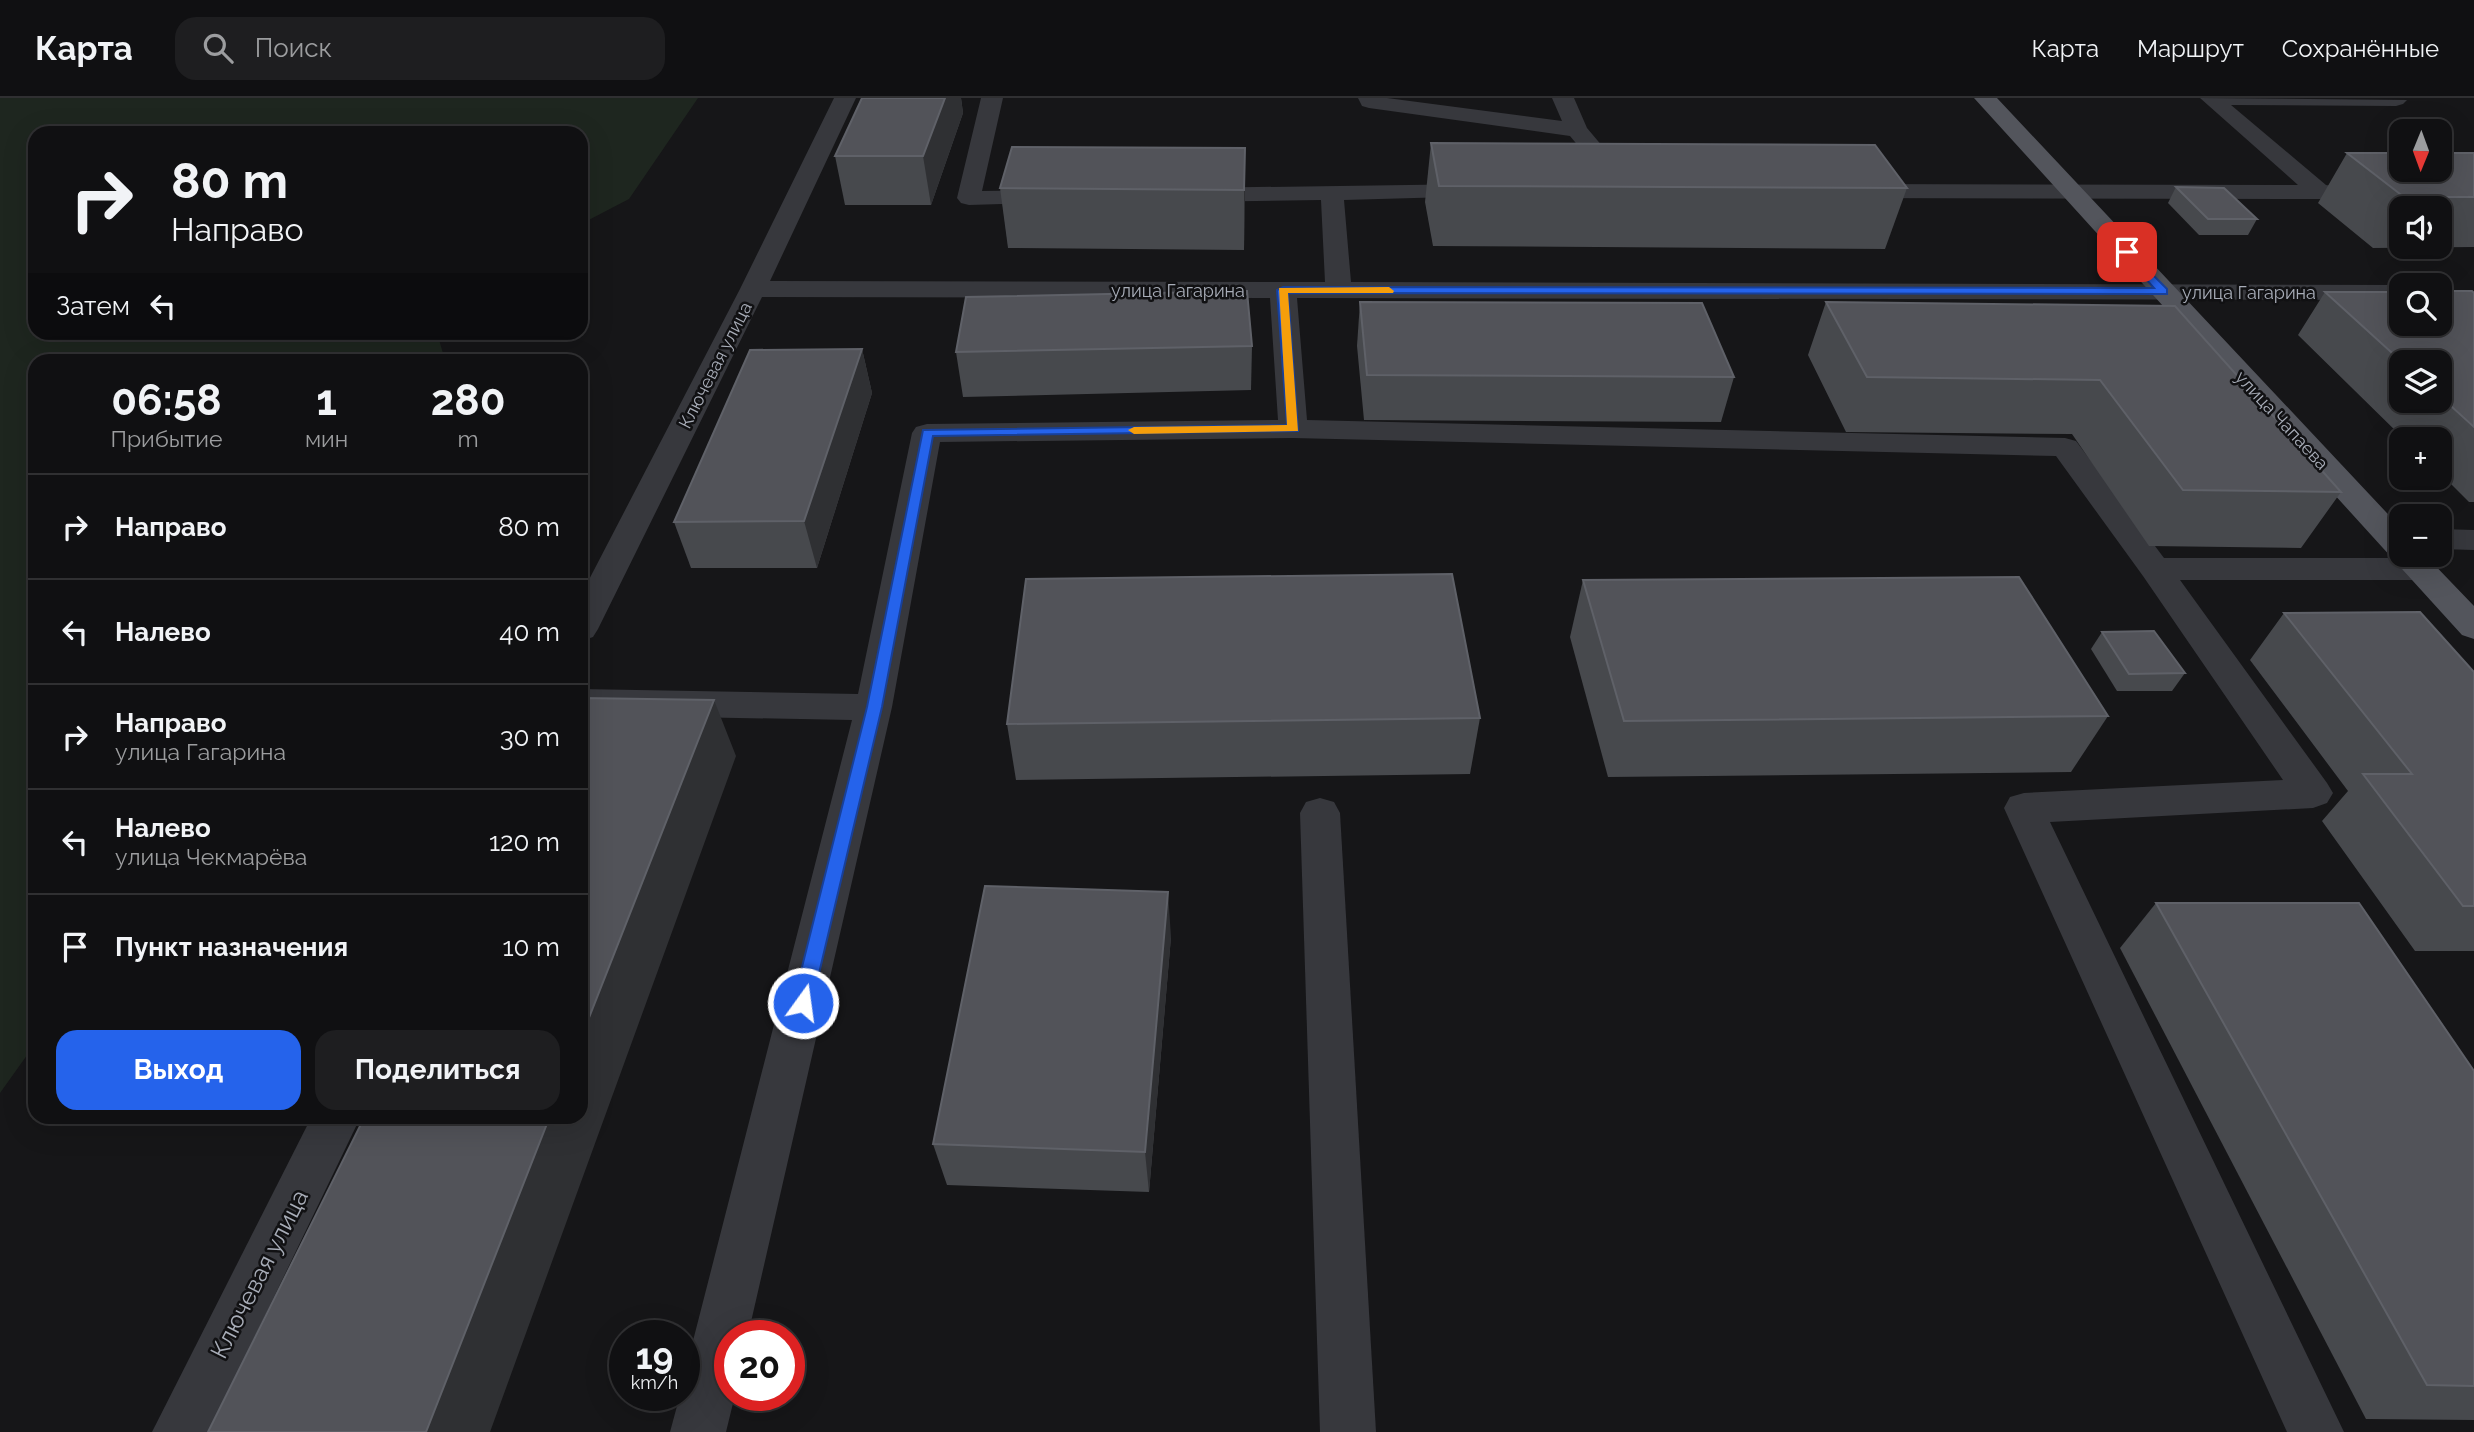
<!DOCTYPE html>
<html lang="ru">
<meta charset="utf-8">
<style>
:root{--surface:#101012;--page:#1e1e20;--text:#f1f3f6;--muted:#9c9d9f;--line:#303032;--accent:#2563eb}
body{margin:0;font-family:Raleway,sans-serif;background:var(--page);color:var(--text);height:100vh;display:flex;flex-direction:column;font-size:26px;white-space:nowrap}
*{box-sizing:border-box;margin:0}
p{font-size:23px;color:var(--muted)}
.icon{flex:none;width:38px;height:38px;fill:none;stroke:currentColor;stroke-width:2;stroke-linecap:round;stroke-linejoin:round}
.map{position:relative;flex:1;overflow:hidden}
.drawer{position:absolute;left:28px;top:256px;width:560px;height:770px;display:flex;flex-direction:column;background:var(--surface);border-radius:21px;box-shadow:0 7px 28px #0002,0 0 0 2px var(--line)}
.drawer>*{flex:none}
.banner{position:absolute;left:28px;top:28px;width:560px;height:214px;border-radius:21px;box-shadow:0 7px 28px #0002,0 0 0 2px var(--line);background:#101012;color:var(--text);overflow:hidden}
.needle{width:46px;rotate:181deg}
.buttons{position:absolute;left:2389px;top:21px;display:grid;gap:14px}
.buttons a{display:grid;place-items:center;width:63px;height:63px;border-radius:14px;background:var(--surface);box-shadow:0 7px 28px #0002,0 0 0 2px var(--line);font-size:35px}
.speed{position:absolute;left:609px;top:1222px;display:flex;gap:14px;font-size:35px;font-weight:700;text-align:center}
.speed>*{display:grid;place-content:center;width:91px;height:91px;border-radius:50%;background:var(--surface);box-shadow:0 7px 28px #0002,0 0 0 2px var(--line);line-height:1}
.speed small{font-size:18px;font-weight:400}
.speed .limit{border:10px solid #d22;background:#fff;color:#111}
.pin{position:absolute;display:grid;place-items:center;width:60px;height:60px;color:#fff;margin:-30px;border-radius:14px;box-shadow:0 4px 10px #0006}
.me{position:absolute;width:77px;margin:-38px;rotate:14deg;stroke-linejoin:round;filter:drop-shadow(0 0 5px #0008)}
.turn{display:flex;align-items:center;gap:24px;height:147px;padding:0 28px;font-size:32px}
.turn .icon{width:91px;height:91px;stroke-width:2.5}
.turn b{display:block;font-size:49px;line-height:60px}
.then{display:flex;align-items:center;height:66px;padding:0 28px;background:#0003;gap:14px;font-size:26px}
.eta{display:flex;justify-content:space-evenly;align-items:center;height:119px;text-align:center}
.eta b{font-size:42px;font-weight:700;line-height:49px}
.cta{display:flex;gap:14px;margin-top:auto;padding:14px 28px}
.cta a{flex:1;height:80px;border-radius:21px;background:var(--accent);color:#fff;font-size:28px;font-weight:700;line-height:80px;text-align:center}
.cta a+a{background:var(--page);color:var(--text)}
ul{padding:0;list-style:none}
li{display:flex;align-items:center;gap:21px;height:105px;padding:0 28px;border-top:2px solid var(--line)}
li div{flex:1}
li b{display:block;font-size:26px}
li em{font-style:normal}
header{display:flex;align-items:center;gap:42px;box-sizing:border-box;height:98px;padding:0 35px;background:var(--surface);border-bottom:2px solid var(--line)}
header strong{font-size:33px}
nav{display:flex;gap:38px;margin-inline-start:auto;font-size:24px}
.search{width:490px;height:63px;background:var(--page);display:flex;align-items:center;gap:18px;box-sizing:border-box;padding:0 24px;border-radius:21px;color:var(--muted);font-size:26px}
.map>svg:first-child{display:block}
</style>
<header>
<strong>Карта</strong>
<div class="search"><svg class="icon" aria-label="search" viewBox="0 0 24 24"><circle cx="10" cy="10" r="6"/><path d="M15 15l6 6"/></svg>Поиск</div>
<nav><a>Карта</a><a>Маршрут</a><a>Сохранённые</a></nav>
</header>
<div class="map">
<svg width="2474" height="1334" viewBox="0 0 2474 1334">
<rect width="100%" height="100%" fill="#161618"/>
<polygon fill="#1e261f" points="0,0 698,0 629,101 581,126 581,35 35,35 35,234 437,235 445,262 35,262 35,946 0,995"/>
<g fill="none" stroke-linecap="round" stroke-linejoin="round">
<g fill="#37383d" fill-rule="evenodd">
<polygon points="834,0 856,0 770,183 1325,184 1321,102 1191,104 1183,102 1179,97 1183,92 1191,90 1477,86 1485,88 1489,93 1485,98 1344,102 1351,184 2405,187 2401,187 2401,202 1297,200 1307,322 2065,340 2076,343 2164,460 2421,460 2433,464 2438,471 2433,478 2421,482 2180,482 2327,685 2333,695 2327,705 2313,710 2050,724 2344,1334 2287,1334 2004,710 2010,699 2024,695 2283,682 2143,478 2056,358 1293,340 940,344 892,609 748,1237 730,1237 730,1297 735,1297 726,1334 670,1334 680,1297 684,1297 684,1278 852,622 581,617 581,591 858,596 912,335 916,329 927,326 1278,322 1270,200 762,199 598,531 593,539 581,543 581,497 740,191"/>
<polygon points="981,0 1003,0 982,93 1054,92 1062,94 1066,99 1062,104 969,107 961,105 957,100"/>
<polygon points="1358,0 1387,0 1562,23 1552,0 1574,0 1587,30 1635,87 1631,92 1615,92 1570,38 1369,10 1362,8"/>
<polygon points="2200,0 2407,2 2403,6 2396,8 2231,7 2326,87 2338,89 2342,94 2338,99 2330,101 1852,100 1844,98 1840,93 1844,88 1852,86 2298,87"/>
<polygon points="2440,431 2474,432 2474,452 2440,451"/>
<polygon points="1320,700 1334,704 1340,715 1376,1334 1320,1334 1300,715 1306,704"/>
<polygon points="312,1018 361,1018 209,1334 152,1334"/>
</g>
<polygon fill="#53555c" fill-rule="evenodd" points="1974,0 1997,0 2401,430 2401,457 2425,457 2474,508 2474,541 2462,537"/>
</g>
<g fill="#47494d" fill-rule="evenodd">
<polygon points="862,0 961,0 963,15 931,107 845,107 835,58"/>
<polygon points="1431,45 1907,90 1885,151 1433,148 1425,104"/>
<polygon points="1245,50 1244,152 1008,150 1000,90"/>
<path d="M2347,55h127v94l-101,1 -55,-45zM2401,110h39v39h-39z"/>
<polygon points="2176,89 2257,121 2248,137 2199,137 2168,105"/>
<path d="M2325,194l149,1v209h-5l-29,-29v-34h-36l-106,-104zM2401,264h39v39h-39z"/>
<polygon points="1360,204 1734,279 1721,324 1364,322 1357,248"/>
<polygon points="1826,204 2175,208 2341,394 2301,450 2149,448 2072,336 1846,334 1808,257"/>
<polygon points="1252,248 1251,292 963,299 956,254"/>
<polygon points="862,251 872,295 817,470 691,470 674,424"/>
<polygon points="1583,482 2108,618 2071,674 1608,679 1570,539"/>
<polygon points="2284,515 2474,574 2474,853 2415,853 2322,723 2348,693 2250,562"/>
<polygon points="2102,534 2185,575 2172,593 2117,593 2091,551"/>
<polygon points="1480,620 1470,676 1016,682 1007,626"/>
<polygon points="2156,805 2474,973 2474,1322 2366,1321 2120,850"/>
<polygon points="1171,839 1149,1094 947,1087 933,1046"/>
</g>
<g fill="#2f3033">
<polygon points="945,0 961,0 963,15 931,107 923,58"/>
<polygon points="1245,50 1245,109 1244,152 1244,92"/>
<polygon points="862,251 872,295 817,470 804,423"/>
<polygon points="714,602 736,658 490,1334 426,1334 550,1018 581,1018 581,940"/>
<polygon points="1168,794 1171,839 1149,1094 1145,1054"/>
</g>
<g fill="#525359" stroke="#5f6168" stroke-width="2">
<polygon points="862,0 945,0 923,58 835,58"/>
<polygon points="1431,45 1875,47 1907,90 1439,88"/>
<polygon points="1012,49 1245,50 1244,92 1000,90"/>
<polygon points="2347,55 2401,55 2401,72 2440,72 2440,55 2474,55 2474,99 2404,99"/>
<polygon points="2176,89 2224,90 2257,121 2208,121"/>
<polygon points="1247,193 1252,248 956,254 966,199"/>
<polygon points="2440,193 2472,193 2474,195 2474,329 2440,298 2440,264 2402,264 2325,194 2401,194 2401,226 2440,226"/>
<polygon points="1360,204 1702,205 1734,279 1367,277"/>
<polygon points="1826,204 2175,208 2341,394 2183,392 2100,282 1867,279"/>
<polygon points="862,251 804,423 674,424 750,252"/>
<polygon points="1452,476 1480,620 1007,626 1026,481"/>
<polygon points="2019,479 2108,618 1624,623 1583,482"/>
<polygon points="2420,514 2474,574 2474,808 2463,808 2363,676 2412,676 2284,515"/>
<polygon points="2154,533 2185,575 2129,576 2102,534"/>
<polygon points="581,600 714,602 581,940"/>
<polygon points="985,788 1168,794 1145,1054 933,1046"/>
<polygon points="2156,805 2359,805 2474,973 2474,1288 2427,1287"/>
<polygon points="365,1018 550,1018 426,1334 208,1334"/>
</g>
<polygon fill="#2563eb" stroke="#184099" stroke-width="2" points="2127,151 2167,191 2167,196 1288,195 1298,333 933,338 882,609 812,905 809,910 803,912 796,910 793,905 867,609 923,332 1287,327 1277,192 1283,189 2154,190 2122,154"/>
<polygon fill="#f59e0b" points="1389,189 1394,193 1393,195 1288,195 1298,333 1134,336 1128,332 1134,329 1287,327 1279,190"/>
<g text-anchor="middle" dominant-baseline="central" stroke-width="5" stroke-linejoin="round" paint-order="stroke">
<g font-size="18" fill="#a8adb8" stroke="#111113">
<text x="1178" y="192">улица Гагарина</text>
<text x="2249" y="194">улица Гагарина</text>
<text transform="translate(715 267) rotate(-63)">Ключевая улица</text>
<text transform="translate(2282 322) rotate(47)">улица Чапаева</text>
</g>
<g font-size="24" fill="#a8adb8" stroke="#111113">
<text transform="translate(259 1176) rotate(-63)">Ключевая улица</text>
</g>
</g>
</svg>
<div class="buttons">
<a><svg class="needle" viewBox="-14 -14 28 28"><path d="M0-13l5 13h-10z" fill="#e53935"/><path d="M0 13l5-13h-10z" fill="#9c9d9f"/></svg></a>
<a><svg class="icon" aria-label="sound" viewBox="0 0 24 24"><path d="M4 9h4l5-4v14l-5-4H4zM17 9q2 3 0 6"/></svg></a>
<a><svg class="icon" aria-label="search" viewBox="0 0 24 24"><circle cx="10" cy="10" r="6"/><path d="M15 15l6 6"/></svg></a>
<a><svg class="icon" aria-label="layers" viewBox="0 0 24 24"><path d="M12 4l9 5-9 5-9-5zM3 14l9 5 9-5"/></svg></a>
<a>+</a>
<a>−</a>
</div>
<div class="speed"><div>19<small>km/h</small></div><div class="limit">20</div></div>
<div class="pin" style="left:2127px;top:154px;background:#d93025"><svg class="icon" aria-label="arrive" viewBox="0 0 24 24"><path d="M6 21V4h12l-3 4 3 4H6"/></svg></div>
<svg class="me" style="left:803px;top:905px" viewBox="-20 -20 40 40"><circle r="17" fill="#2563eb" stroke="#fff" stroke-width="3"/><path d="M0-11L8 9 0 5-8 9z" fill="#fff"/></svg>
<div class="banner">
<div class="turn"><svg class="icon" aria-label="right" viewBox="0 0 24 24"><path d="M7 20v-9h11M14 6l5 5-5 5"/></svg><div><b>80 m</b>Направо</div></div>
<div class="then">Затем<svg class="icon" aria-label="left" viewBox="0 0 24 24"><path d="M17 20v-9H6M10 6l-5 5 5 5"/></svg></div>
</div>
<section class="drawer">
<div class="eta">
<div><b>06:58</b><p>Прибытие</p></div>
<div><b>1</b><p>мин</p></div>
<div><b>280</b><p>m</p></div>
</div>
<ul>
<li><svg class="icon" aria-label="right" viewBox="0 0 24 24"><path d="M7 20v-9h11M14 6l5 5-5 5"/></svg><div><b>Направо</b></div><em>80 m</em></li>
<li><svg class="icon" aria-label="left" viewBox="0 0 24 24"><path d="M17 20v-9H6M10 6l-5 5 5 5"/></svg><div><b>Налево</b></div><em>40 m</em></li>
<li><svg class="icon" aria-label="right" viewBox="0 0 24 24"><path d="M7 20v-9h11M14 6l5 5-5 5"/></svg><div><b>Направо</b><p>улица Гагарина</p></div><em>30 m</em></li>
<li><svg class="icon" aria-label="left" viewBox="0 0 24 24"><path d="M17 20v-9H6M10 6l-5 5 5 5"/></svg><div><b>Налево</b><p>улица Чекмарёва</p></div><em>120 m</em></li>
<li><svg class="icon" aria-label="arrive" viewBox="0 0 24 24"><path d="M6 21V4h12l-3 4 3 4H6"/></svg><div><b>Пункт назначения</b></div><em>10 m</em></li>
</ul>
<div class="cta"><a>Выход</a><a>Поделиться</a></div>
</section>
</div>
